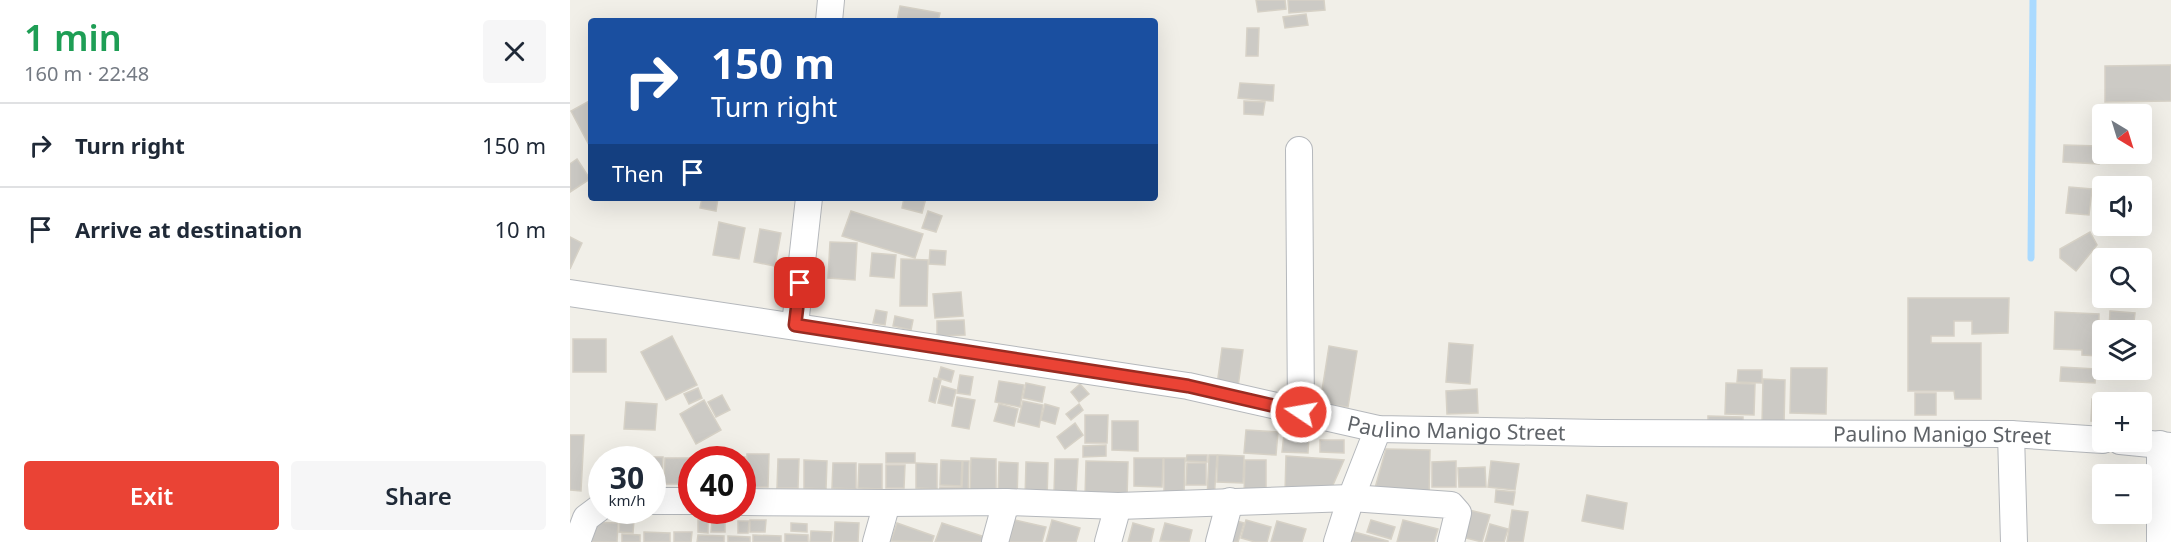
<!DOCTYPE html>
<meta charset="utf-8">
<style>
:root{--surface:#fff;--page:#f6f6f7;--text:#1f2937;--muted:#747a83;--line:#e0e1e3;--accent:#ea4335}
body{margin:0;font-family:"Noto Sans",sans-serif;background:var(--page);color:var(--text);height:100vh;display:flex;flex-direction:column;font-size:22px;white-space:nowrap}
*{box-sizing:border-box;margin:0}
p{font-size:20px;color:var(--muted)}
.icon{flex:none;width:33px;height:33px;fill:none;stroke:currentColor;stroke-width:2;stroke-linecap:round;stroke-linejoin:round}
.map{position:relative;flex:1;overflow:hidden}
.side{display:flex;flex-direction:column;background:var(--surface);width:570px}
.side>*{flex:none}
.hud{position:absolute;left:18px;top:18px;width:570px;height:183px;border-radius:6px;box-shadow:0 6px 24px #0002;background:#1a4fa0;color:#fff;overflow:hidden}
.needle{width:39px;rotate:142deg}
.controls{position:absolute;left:1522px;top:104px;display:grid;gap:12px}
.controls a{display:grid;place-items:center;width:60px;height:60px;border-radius:6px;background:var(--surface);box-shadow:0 6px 24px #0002;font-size:30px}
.speed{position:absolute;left:18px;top:446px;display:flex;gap:12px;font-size:30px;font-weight:700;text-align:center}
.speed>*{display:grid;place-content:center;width:78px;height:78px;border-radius:50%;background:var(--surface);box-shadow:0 6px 24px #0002;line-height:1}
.speed small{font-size:15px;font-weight:400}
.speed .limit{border:9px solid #d22;background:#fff;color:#111}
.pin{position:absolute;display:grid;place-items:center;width:51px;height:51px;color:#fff;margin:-26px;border-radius:12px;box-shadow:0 3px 9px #0006}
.me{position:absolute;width:66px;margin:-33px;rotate:282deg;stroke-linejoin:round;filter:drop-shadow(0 0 4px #0008)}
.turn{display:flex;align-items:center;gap:21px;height:126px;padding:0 24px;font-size:27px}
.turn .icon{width:78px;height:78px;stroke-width:2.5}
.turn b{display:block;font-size:42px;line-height:51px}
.then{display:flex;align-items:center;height:57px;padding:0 24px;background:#0003;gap:12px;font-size:22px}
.round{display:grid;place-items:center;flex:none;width:63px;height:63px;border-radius:6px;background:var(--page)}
.overview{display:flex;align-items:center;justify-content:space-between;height:102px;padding:0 24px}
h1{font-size:36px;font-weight:600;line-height:45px;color:#1e9e55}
.button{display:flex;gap:12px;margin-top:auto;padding:12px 24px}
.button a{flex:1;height:69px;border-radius:6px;background:var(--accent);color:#fff;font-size:24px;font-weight:600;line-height:69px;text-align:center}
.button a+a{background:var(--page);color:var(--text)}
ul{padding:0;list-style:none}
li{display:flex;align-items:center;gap:18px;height:84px;padding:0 24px;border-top:2px solid var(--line)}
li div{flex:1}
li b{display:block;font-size:22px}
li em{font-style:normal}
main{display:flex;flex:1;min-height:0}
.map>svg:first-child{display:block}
</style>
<main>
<section class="side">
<div class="overview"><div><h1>1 min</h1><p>160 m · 22:48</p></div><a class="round"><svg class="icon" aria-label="close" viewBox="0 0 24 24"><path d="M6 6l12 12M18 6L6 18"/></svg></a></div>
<ul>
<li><svg class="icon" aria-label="right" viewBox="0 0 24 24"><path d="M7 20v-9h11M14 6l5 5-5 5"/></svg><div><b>Turn right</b></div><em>150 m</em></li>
<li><svg class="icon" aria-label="arrive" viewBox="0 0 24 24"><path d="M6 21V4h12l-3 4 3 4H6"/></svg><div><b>Arrive at destination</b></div><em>10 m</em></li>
</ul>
<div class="button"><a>Exit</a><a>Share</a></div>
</section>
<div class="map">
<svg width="1601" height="542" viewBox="0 0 1601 542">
<rect width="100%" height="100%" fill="#f1efe8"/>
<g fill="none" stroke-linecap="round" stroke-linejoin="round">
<polyline stroke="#aadaff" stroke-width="7" points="1461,258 1463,0"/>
</g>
<g fill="#cccac5" stroke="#d6d1c6" stroke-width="1.5">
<polygon points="686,0 715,0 716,9 688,12"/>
<polygon points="718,0 754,0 755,10 719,13"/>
<polygon points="330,6 370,13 368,21 327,21"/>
<polygon points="736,14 738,25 715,28 713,17"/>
<polygon points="677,28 689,28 688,56 676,56"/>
<polygon points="1601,65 1601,101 1535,102 1535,66"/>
<polygon points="670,83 704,85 703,101 668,98"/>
<polygon points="21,100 21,143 19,145 1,111"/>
<polygon points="674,101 695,102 693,115 674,114"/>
<polygon points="1494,145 1529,146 1529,164 1493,162"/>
<polygon points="7,159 20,179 0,192 0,164"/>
<polygon points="1499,187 1522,189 1519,215 1496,213"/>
<polygon points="132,198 148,198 146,211 130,208"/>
<polygon points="334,198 356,198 352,213 332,208"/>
<polygon points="281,211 353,234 345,258 272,236"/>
<polygon points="358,211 372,216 366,232 352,228"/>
<polygon points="149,222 175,228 169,259 143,255"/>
<polygon points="190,229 211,233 205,266 184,262"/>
<polygon points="1520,232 1527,245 1506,271 1490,258 1490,249"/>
<polygon points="0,237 12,243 0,269"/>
<polygon points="260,242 287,243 285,280 258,278"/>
<polygon points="360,250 376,251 375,265 359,264"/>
<polygon points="302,253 326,255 324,278 300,276"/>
<polygon points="331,259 358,260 357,306 330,306"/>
<polygon points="391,292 393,316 365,318 363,294"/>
<polygon points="1338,298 1439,298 1438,333 1402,334 1402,321 1384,321 1384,336 1361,336 1361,343 1411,343 1411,399 1385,399 1384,391 1338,391"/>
<polygon points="306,310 317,312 315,325 303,323"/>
<polygon points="1540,311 1565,313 1563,330 1539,330"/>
<polygon points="1485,312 1529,314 1528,356 1512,355 1512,350 1484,349"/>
<polygon points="325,316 343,320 341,330 323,326"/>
<polygon points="394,320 395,335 367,336 367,321"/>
<polygon points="102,336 127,385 96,400 71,352"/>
<rect x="3" y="339" width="33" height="33"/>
<polygon points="879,343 903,345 900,384 876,382"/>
<polygon points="759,346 787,351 778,407 750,403"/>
<polygon points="652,348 673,350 668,387 647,385"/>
<polygon points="371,367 384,371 381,382 368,378"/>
<polygon points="1491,367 1526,369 1525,383 1490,381"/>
<polygon points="1221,368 1257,368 1256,414 1220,413"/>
<polygon points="1168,370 1192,370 1192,383 1167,382"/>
<polygon points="390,375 403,377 400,395 387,393"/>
<polygon points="364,378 371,380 365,403 359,401"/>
<polygon points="1193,379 1215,380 1214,426 1192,425"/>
<polygon points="429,381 454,385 450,407 425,402"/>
<polygon points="456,383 475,387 472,402 453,398"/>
<polygon points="1156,383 1185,384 1184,415 1155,414"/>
<polygon points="510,384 519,394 509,402 501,392"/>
<polygon points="372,386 386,390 382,406 368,403"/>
<polygon points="128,388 132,398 119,404 114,394"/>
<polygon points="907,389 908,413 877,414 876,391"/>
<rect x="1345" y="393" width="21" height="22"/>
<polygon points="152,395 160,410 146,417 138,402"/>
<polygon points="387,397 405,400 399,429 382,426"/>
<polygon points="1522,399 1543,401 1533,402 1533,422 1521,421"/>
<polygon points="134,400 151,430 126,444 110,414"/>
<polygon points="453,401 473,405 469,427 448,422"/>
<polygon points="56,402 87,404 85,430 54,429"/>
<polygon points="429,404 448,409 444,426 424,421"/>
<polygon points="475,404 489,408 485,424 471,420"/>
<polygon points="509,404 513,410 501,420 496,414"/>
<polygon points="515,415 538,415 537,443 515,443"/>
<polygon points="1138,416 1173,417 1173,427 1138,426"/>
<polygon points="542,421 568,421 568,451 542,450"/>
<polygon points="505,423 513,435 495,449 487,437"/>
<polygon points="676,430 708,432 706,455 674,453"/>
<polygon points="714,434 739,436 738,453 712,452"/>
<polygon points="0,435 14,435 11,491 0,490"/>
<polygon points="750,440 774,440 774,453 750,452"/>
<polygon points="536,445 536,456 513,457 513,446"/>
<polygon points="816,449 860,450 859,496 803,495"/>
<rect x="316" y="453" width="29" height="10"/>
<polygon points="177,454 199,454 198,487 176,487"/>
<polygon points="617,455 637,455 637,462 616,461"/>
<polygon points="639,455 647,455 644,500 637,500"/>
<polygon points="648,455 674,456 673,483 647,482"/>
<polygon points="150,456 175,457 174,487 172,486 172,459 150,459"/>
<polygon points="716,456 774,460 759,494 715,493"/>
<polygon points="70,457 93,457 92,485 82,485 82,459 70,459"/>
<polygon points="95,458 118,458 117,484 94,484"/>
<polygon points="401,458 426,459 426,496 400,495"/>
<polygon points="564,458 593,458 592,487 564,486"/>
<polygon points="594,458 615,458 614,494 594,494"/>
<polygon points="208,459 229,459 228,488 207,488"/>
<polygon points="485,459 508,459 506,494 484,493"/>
<polygon points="234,460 257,461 256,489 234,488"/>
<polygon points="371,460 392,461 391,486 370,485"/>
<polygon points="675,460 696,460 696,496 674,496"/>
<polygon points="393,461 399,461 398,500 369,499 370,487 392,487"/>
<polygon points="516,461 558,462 557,498 515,497"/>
<polygon points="886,461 886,487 862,487 862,462"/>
<polygon points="921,461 949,464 945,490 918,487"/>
<polygon points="429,462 448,463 447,500 428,499"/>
<polygon points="456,462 478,463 477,500 455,499"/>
<polygon points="263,463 286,463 286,489 262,488"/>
<polygon points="346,463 367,464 367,489 346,488"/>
<polygon points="617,463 636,463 636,485 616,485"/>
<polygon points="289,464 312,464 312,489 288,488"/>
<polygon points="316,465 335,465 334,488 316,488"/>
<polygon points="915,467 916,487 889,487 888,468"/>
<polygon points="926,490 945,492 943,505 925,502"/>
<polygon points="1017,495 1057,503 1053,529 1012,521"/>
<polygon points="895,509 920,515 912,542 888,536"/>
<polygon points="942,510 958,512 953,542 937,542"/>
<polygon points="50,519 64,520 63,533 49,532"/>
<polygon points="660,519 674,523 668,542 653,542"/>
<polygon points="128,520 138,521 138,533 128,532"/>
<polygon points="180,520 196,520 195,532 180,532"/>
<polygon points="445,520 476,527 472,542 439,542"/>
<polygon points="482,520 510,528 506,542 476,542"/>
<polygon points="676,520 701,527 697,542 685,542 671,538"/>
<polygon points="801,520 825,527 821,539 797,532"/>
<polygon points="833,520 868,529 864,542 827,542"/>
<polygon points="142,521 155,521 155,532 141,532"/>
<polygon points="168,521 179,521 178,533 168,533"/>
<polygon points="707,521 736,529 732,542 701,542"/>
<polygon points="18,522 48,523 47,542 17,542"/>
<polygon points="265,522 289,523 288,542 264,542"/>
<polygon points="221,523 237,524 237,532 221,531"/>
<polygon points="327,523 364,536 362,542 321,541"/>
<polygon points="372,523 415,537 413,542 365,542"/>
<polygon points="563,523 584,529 581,542 558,542"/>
<polygon points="595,523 622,530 619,542 590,541"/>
<polygon points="920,524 938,529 934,542 915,542"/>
<polygon points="777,530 818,541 818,542 774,542"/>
<polygon points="241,531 262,532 261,542 240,542"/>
<polygon points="74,532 100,533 100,542 74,542"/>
<polygon points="104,532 122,532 121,542 104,542"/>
<polygon points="52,534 70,535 70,542 52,542"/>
<polygon points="215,534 238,535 238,542 215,542"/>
<polygon points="128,535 154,536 154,542 127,542"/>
<polygon points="183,535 211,536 211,542 183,542"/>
<polygon points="158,536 180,537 180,542 158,542"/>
</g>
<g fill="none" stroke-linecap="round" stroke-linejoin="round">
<defs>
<g id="minor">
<polyline points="259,21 261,0"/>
<polyline points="729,150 731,412"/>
<path id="s1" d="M0,293l618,93 190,43 223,4 410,1 92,6"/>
<polyline points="225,325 239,198"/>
<polyline points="1441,434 1444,542"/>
<polyline points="1550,441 1601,446"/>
<polyline points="1590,444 1590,542"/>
<polyline points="82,501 122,501"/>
<polyline points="172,502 317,503 436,502 548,506 781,498 881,505 888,513 881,542"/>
<polyline points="7,542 16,518 32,506"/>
<polyline points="306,542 317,503"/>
<polyline points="425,542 436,502"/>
<polyline points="538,542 548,506"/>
<polyline points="649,542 660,501"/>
<polyline points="767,542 781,498 808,429"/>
</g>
</defs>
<use href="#minor" stroke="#b5b8bc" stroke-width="28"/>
<use href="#minor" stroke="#fff" stroke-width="26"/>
</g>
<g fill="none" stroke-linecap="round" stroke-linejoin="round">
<defs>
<polyline id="route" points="230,283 225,325 618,386 731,412"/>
</defs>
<use href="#route" stroke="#982c22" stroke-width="15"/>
<use href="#route" stroke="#ea4335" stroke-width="10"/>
</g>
<g text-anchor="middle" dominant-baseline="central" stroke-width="5" stroke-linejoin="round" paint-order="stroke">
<g font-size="21" fill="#5f6368" stroke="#fff">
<text stroke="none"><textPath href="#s1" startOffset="898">Paulino Manigo Street</textPath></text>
<text stroke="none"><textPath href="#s1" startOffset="1384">Paulino Manigo Street</textPath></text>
</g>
</g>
</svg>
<div class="controls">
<a><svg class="needle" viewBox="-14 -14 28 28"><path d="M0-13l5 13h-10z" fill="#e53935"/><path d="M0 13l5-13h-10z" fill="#747a83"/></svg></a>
<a><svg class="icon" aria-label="sound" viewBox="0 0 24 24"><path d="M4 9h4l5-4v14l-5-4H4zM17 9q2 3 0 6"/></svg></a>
<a><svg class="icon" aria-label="search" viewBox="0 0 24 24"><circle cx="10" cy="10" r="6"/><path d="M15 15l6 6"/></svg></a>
<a><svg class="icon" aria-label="layers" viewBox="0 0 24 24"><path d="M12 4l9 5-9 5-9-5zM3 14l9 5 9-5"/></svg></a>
<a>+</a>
<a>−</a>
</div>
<div class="speed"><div>30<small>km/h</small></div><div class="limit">40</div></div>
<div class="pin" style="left:230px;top:283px;background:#d93025"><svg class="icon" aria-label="arrive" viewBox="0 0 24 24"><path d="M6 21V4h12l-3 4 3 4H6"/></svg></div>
<svg class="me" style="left:731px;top:412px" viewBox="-20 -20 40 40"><circle r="17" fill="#ea4335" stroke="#fff" stroke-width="3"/><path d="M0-11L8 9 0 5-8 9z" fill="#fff"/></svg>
<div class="hud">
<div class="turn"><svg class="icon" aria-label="right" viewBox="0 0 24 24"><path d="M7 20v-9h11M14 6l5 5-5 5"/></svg><div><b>150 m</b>Turn right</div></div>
<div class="then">Then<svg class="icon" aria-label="arrive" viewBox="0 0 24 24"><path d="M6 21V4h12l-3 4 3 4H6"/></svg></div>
</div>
</div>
</main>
